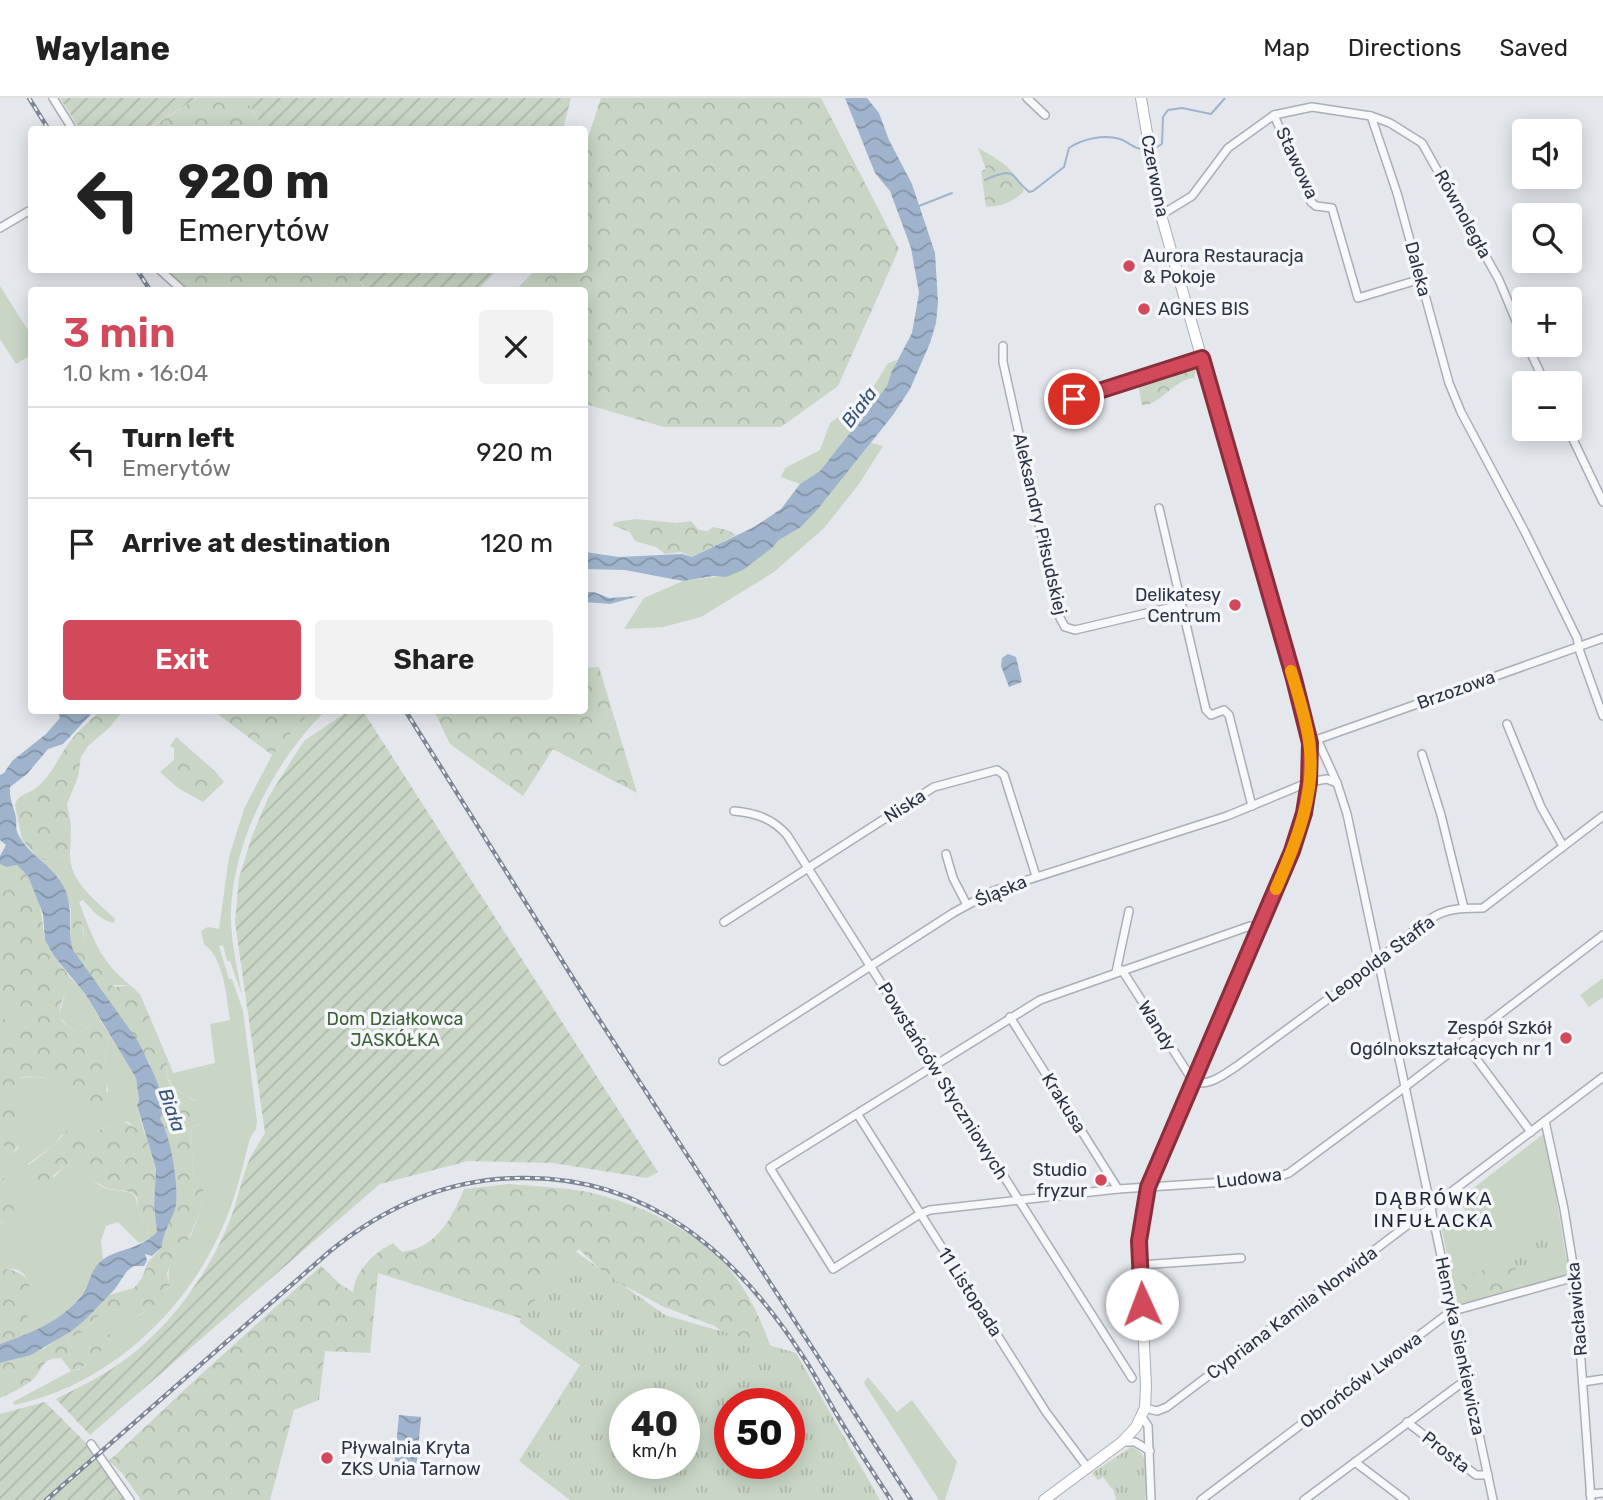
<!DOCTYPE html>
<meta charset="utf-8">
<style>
:root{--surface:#fff;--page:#f2f2f2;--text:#222;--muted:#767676;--line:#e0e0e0;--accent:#d1495b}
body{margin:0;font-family:Rubik,sans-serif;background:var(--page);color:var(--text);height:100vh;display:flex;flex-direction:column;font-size:26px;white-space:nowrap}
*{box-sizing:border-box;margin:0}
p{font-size:23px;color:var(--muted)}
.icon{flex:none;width:38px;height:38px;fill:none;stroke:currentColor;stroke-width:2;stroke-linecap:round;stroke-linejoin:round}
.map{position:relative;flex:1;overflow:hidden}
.sheet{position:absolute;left:28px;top:189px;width:560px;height:427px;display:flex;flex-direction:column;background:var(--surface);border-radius:7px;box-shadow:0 4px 18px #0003}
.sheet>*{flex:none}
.top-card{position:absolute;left:28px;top:28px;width:560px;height:147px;border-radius:7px;box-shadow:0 4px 18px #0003;background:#fff;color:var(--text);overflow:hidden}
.tools{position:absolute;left:1512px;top:21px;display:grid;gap:14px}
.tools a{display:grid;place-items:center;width:70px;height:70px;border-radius:7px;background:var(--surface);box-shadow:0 4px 18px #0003;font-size:35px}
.speed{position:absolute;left:609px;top:1290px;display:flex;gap:14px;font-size:35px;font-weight:700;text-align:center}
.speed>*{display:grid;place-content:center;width:91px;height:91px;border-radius:50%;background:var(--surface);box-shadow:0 4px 18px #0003;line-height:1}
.speed small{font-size:18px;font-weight:400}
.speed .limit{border:10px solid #d22;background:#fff;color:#111}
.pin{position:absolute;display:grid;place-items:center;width:60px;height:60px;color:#fff;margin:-30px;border:4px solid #fff;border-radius:50%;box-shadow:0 2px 7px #0007}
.me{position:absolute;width:77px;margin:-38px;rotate:358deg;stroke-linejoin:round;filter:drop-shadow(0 0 5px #0008)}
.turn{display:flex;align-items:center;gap:24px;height:147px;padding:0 35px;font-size:32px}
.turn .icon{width:91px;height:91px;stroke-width:2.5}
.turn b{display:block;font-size:49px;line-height:60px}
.round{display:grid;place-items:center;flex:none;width:74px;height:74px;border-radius:7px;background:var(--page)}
.head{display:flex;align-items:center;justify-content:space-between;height:119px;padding:0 35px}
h1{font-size:42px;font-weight:600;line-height:52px;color:var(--accent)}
.cta{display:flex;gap:14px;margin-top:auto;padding:14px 35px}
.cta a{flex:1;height:80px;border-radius:7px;background:var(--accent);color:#fff;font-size:28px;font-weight:600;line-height:80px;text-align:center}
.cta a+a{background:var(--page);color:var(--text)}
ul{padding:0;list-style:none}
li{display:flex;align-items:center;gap:21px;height:91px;padding:0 35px;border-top:2px solid var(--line)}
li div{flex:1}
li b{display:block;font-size:26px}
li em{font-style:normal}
header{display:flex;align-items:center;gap:42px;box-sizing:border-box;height:98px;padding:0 35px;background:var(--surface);border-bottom:2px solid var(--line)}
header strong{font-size:33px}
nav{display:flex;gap:38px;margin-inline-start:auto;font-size:24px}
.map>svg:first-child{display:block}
</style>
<header>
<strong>Waylane</strong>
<nav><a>Map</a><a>Directions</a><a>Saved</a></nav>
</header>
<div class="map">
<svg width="1603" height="1402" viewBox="0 0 1603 1402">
<defs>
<pattern id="forest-crowns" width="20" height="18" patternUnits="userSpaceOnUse" patternTransform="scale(1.75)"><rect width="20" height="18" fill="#c9d6c5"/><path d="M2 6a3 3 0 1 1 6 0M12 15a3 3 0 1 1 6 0" fill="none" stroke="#adb8ab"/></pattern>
<pattern id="park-tufts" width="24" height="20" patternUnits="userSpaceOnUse" patternTransform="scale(1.75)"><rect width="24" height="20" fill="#c9d6c5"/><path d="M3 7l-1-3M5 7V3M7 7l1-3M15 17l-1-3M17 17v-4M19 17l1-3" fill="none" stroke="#adb8ab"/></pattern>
<pattern id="garden-furrows" width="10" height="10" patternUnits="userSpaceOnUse" patternTransform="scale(1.75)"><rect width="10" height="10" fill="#c9d6c5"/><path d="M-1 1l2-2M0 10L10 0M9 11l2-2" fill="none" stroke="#adb8ab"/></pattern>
<pattern id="water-waves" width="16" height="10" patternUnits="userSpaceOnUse" patternTransform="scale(1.75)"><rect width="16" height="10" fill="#9fb4cc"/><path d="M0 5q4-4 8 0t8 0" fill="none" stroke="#8293a7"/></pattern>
</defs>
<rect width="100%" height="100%" fill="#e4e7ec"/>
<g fill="#c9d6c5">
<polygon points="0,188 31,237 31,257 16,266 0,241"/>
<polygon points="897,262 887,288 862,321 820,373 800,386 781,379 785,370 820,352 830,325 868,298 888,265"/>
<polygon points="871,345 883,348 859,386 824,430 774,474 701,519 663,529 624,531 644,500 683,483 723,478 773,449 779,442 801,429 818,411"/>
<path d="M311,613h14c-50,50 -91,127 -94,199 -1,28 6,57 11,85l-12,-34h-3l-4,-16 -4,1 10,33h3l11,32 14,110 -1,8 -6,9c-7,27 -13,55 -24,81 -36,90 -116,166 -212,186l-1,-3 58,-31 7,-1 7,-4 11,-13 16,-13v-4l-3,-2 -31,14 -7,-2 -5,-7 19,-8 9,-12 12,-8 10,-2 21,7 5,-2 26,-25 1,-22 22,-32 10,-25 3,-24 -11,-10 -2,-49 11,-3 -7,-24c-18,-8 -33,-17 -27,-40l5,13 42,-10 -5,-39 20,-4c-4,-24 -5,-60 -26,-76l-3,-13 7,-4 11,2 10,-72 15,-48 28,-54z"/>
<path d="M70,756c-1,28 27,47 45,65l-1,4c-13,-2 -22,-13 -31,-23l-4,2c14,36 20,58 51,83h-19l-26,-42 -2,-16 -12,-17 -7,-23 -6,-10 -19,-18 9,1z"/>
<polygon points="69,878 86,897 102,925 94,925 78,935 69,930 59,918"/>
<polygon points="1603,880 1603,899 1589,909 1580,897"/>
<polygon points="0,892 22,910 31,925 28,929 19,928 0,919"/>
<path d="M110,937l26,43 3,22 -2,6 8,29 -17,-13 -5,-1 -37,15 -25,-1 -5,8 -28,21 26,13 11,-11c26,3 24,16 40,22 10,3 20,2 28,6 5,6 3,10 6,17 3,13 11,12 11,28l-11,4 -21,-21 -12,4 -5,15 2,18c-11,9 -13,24 -21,35 -12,17 -31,31 -49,39l-7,-6c1,-21 15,-66 -26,-57v-47l4,-1 2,-41 -6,-8v-33l8,12 4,1 6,-4 1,-18 -7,-14 -2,-29 8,-10c15,-2 37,-1 50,8 10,7 14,18 27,21l13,-16 -4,-33z"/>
<polygon points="1546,1034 1566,1160 1570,1164 1570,1177 1458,1209 1439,1118 1442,1117 1449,1129 1467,1115 1458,1102"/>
<polygon points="868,1279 897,1314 912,1302 957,1364 945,1402 939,1402 864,1285"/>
</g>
<g fill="url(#forest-crowns)">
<polygon points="197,0 245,0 264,31 147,32"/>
<polygon points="601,0 821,0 899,151 838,288 781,329 664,329 585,306 584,192 516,192 535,172 584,172 585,49"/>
<path d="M978,50c23,13 35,19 46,43 -11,12 -23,15 -38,16l-5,-36 5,-2z"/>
<polygon points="164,172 352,172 365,192 186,192"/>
<path d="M1192,264l4,7 -2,9c-20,1 -34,28 -52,27l-5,-26z"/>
<polygon points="636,421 676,425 691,423 699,432 708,433 713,429 727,432 736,437 692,459 681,454 665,456 656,449 635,443 630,434 612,427 615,424"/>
<polygon points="599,569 637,695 553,651 523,698 450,646 434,613 584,612 585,570"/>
<path d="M99,613h24l-14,17 -21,18 -7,11 -3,20 -11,27 4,22 -1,28 -22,6 -9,-1 -17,-19 -7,-35c4,-12 12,-10 21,-17 16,-12 24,-35 36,-49 8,-11 19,-18 27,-28z"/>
<polygon points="216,613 311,613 272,657 219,617"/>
<polygon points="176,639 215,673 224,684 203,704 178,690 160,674 174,662 174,650 170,648"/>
<path d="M0,766l6,3 11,-2 11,10 12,31 5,34 9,16 15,20c-3,26 -24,41 9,57l16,-10h8l8,12 -6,23 4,19 -3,24 -10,6c-12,-2 -17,-12 -26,-19 -10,-9 -33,-13 -47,-11 -22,6 12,60 -10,76l-4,-1 -8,-12v-123l25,10 6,-4 -9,-15 -22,-18z"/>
<path d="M71,812l10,11 4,22 26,42 5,2 14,-2 10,9 28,66c-9,35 24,32 41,52l-2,10 -16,5 2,49 11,10 -3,24 -19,43 -13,14 -2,7 2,12 -6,10 -12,12 -14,8 -21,-7 -10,2 -12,8 -9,12 -19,8 5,7 7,2 13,-8 19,-6 2,2v4c-12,10 -26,30 -41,31l-10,-13c-22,0 -17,13 -30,23 -9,7 -20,12 -31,17v-35l20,-5 25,-10 39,-27 25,-26 25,-7 8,-10 6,-16 14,-15c0,-15 11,-27 14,-42 3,-19 -5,-69 -16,-86l6,-15 -17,-42 -76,-112 -3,-11z"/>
<path d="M123,1023l22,12 11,36 -2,37 3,26 -7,7c0,-16 -9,-17 -12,-30 -1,-6 1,-11 -4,-15 -7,-5 -18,-3 -26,-6 -18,-5 -19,-19 -43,-22l-22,18 -8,1 -11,-8 -1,-7 33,-27 11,-13 19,6z"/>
<path d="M0,1075c11,14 17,27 12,45l-12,5z"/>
<path d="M509,1086c30,3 62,3 91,11 52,14 111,43 141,90 24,35 35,79 48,119l-74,-78 -51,-19 -56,-30 -29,-28 -16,14 -40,56 -145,-46 -8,80 -45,-2 -6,49 -25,10 -24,90h-129l-19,-27 -13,-12 89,-84 123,-111 20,19 12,7c2,-22 21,-39 40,-49l9,9c34,-4 50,-33 62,-63z"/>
<polygon points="1513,1158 1519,1188 1469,1204 1460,1184 1463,1178 1503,1166 1506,1160"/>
<path d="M6,1171c36,6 22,33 20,58l7,6 -33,11v-74z"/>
</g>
<g fill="url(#park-tufts)" fill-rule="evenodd">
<polygon points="1548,1137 1555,1163 1517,1173 1510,1147"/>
<path d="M572,1151l93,66 131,38 84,147h-310l-51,-39 61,-96 -61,-43zM625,1306h59v59h-59zM730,1306h59v59h-59z"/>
<path d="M1131,1349c21,5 16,36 14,53h-29l-2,-9 -11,-14 -5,3 -6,-7z"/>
</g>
<g fill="url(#garden-furrows)">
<polygon points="60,0 197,0 147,31 80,31"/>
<polygon points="245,0 571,0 563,31 265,32"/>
<polygon points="352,172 497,172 478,192 366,192"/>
<path d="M350,612l13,1 295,461 -11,6 -94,-15 -85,-2 -88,23 -290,251 -34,-36c19,-10 39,-19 57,-31 49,-32 88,-83 112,-136 10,-21 14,-44 22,-66 4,-12 12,-23 18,-33l-30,-211 4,-44 13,-42 16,-38 28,-45 9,-13z"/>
<polygon points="45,1304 86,1345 125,1402 0,1402 0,1316"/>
</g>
<g fill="url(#water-waves)">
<polygon points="845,0 867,0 879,15 889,42 912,86 935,155 938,204 936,225 930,245 910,291 893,317 818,411 801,429 779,442 773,449 743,472 726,479 713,478 683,483 625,472 585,471 585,454 619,459 682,456 692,459 754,429 781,411 800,386 820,373 887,288 892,273 912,235 919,195 911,150 890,93 875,75"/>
<polygon points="584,494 594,494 609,500 639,498 610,506 585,504"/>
<polygon points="1008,556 1016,559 1022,584 1009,589 1001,568 1002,560"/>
<path d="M58,613h36l-31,33 -15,5 -21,25 -17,13c-1,14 4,19 6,31 1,6 -1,10 2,16 10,21 35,31 46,53 11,24 2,41 9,63l65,91 16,33 13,33 -7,12c11,16 19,68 16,86 -3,15 -14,27 -14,42l-10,9 -7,-2 2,6 -3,6h-10l-7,5 -12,18 -31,32 -14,11 -39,23 -31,8v-19c31,-11 61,-22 82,-49 7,-10 9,-25 18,-33 13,-13 39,-11 57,-30l-3,-26 2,-37 -19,-64 2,-5 -3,-22 -50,-83 -32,-39 -9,-16 -2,-26 -15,-38 -11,-11 -11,2 -6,-3v-8l6,-11 -6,-5v-65l4,-2 8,-12 34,-27 14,-16z"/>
<polygon points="399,1317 421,1319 416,1374 394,1370"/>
</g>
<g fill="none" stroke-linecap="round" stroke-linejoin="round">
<g stroke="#9fb4cc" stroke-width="2">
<polyline points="1155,50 1162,46 1163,19 1168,12 1182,10 1211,16 1225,0"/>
<path d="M985,82c32,-14 24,-5 44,12l4,-1 31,-24 5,-19c13,-9 35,-14 51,-9 11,4 14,11 26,10"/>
<polyline points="919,108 952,95"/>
</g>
<defs>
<g id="minor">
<polyline points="53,0 73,32"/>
<polyline points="1027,0 1045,17"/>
<polyline points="1274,17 1311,104 1316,108 1332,110 1358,200 1421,181"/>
<polyline points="1371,18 1390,25 1422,45 1499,182 1524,242"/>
<polyline points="1161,117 1192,98 1228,50 1274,17 1312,9 1371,18 1397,95 1449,285 1461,314 1525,434 1577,540 1580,554 1603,618"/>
<polyline points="0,130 32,111"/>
<polyline points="160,172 182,192"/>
<polyline points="1527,247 1545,285"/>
<polyline points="1003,248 1003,264 1060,520 1065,529 1075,532 1181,507"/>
<polyline points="1074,301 1202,260"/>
<polyline points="1568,331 1603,404"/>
<polyline points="1159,410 1206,612 1211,617 1224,612 1229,617 1252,708"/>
<polyline points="1507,626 1541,709 1563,748"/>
<polyline points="1317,641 1337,685 1347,716 1493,1402"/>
<polyline points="1313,643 1603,540"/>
<polyline points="1422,656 1441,717 1464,810"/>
<path d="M734,713c21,2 38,7 53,24l345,543"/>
<polyline points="946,756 953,780 967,807"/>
<polyline points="724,824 934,689 997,672 1004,677 1036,778"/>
<polyline points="1259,830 1250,828 1040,902 770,1070 833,1171 920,1116 930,1112 1118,1091 1272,1081 1289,1075 1405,989 1603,837"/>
<path d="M1122,872l71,111c15,7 31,-7 44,-15l136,-100c11,-12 51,-45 66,-52 13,-6 30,-6 44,-6l120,-92"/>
<polyline points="1116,874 1129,813"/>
<polyline points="1010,919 1118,1091"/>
<polyline points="1463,943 1531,1034"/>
<polyline points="723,963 953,815 993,793 1227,718 1309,684 1327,681 1337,685"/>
<polyline points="858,1017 1046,1314 1087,1369"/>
<polyline points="1545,1023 1564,1111 1575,1179 1591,1402"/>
<polyline points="1140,1167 1241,1160"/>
<polyline points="1583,1284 1603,1281"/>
<polyline points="1145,1310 1157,1313 1167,1309 1603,979"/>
<polyline points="1142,1319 1148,1328 1151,1402"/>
<polyline points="1407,1324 1476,1377 1488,1377"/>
<polyline points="1122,1344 1135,1344 1150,1353"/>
<polyline points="91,1346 130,1402"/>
<polyline points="1355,1364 1405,1402"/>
<polyline points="1590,1396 1603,1395"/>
<polyline points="1201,1402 1446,1217 1457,1212 1575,1179"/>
<polyline points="1304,1402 1471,1278"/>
</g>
<path id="secondary" d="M1044,1402l78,-58 14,-15 9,-19 1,-22 -7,-145 9,-54 144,-336c14,-40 23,-82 14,-125l-145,-511 -20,-117"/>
</defs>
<use href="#minor" stroke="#a9aeb7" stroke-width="10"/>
<use href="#secondary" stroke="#a9aeb7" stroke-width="12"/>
<use href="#minor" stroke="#f7f8fa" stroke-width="7"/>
<use href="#secondary" stroke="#fff" stroke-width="10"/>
<defs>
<g id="rail">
<polyline points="29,0 49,32"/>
<polyline points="137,172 150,192"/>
<polyline points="405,612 591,909 911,1402"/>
<path d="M46,1402l283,-248c55,-45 118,-73 190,-74 128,-3 217,75 283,177 13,19 23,40 35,60 17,29 36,57 54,85"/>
</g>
</defs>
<use href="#rail" stroke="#7d8696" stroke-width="4.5"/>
<use href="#rail" stroke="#f4f6f9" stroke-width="2" stroke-dasharray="5" stroke-linecap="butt"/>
</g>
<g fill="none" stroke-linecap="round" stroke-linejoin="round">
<defs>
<polyline id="route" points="1074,301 1202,260 1294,581 1310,645 1309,684 1304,715 1292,753 1148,1089 1139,1143 1142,1206"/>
</defs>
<use href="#route" stroke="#882f3b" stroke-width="18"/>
<use href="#route" stroke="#d1495b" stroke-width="12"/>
<path stroke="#f59e0b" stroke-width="12" d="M1276,791c20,-46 41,-97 33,-148 -3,-23 -11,-47 -18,-70"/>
</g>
<g fill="#d1495b" stroke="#f4f6f9" stroke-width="2.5">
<circle cx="1129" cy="168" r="7"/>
<circle cx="1144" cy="211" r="7"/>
<circle cx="1235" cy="507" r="7"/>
<circle cx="1566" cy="940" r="7"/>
<circle cx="1101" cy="1082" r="7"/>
<circle cx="327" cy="1360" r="7"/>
</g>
<g text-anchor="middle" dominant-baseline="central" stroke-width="7" stroke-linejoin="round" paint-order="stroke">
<g font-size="18" fill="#2b3445" stroke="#f4f6f9">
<text transform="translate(1297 65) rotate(65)">Stawowa</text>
<text transform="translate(1155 78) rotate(79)">Czerwona</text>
<text transform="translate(1463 116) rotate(61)">Równoległa</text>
<text transform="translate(1418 171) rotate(75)">Daleka</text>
<text transform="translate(1040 426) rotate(77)">Aleksandry Piłsudskiej</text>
<text transform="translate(1456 592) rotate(-20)">Brzozowa</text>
<text transform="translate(905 708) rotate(-33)">Niska</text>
<text transform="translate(1001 793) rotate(-23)">Śląska</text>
<text transform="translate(1380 861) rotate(-37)">Leopolda Staffa</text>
<text transform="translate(1157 928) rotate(58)">Wandy</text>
<text transform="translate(943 983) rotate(58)">Powstańców Styczniowych</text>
<text transform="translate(1064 1005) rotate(58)">Krakusa</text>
<text transform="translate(1249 1080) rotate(-7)">Ludowa</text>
<text transform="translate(970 1194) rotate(57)">11 Listopada</text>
<text transform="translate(1577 1211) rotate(-95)">Racławicka</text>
<text transform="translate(1292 1215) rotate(-37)">Cypriana Kamila Norwida</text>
<text transform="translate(1460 1248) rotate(78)">Henryka Sienkiewicza</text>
<text transform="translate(1361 1282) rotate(-37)">Obrońców Lwowa</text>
<text transform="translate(1446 1354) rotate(38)">Prosta</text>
</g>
<g font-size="18" fill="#2b3445" stroke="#f4f6f9" text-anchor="start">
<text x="1143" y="158">Aurora Restauracja<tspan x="1143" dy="21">&amp; Pokoje</tspan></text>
<text x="1158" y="211">AGNES BIS</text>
<text x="1221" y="497" text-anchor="end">Delikatesy<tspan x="1221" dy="21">Centrum</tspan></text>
<text x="1552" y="930" text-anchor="end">Zespół Szkół<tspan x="1552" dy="21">Ogólnokształcących nr 1</tspan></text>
<text x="1087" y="1072" text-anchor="end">Studio<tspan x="1087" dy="21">fryzur</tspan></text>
<text x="341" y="1350">Pływalnia Kryta<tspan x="341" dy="21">ZKS Unia Tarnow</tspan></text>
</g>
<g font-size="18" fill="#3f6138" stroke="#f4f6f9">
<text x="395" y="921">Dom Działkowca<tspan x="395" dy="21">JASKÓŁKA</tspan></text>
</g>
<g font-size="19" font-style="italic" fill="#34527a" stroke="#f4f6f9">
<text transform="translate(859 309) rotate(-53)">Biała</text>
<text transform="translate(172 1012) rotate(70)">Biała</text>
</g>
<g font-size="19" letter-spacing="2" fill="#1d2536" stroke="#f4f6f9">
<text x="1434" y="1100">DĄBRÓWKA<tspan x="1434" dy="22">INFUŁACKA</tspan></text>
</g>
</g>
</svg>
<div class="tools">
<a><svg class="icon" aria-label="sound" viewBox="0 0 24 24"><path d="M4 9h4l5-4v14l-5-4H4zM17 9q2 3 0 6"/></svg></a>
<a><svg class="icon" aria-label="search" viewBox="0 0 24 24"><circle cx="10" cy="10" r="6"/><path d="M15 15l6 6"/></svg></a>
<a>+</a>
<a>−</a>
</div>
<div class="speed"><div>40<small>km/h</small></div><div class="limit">50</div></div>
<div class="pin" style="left:1074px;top:301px;background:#d93025"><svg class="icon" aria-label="arrive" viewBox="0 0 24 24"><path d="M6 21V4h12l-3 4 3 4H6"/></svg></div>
<svg class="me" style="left:1142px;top:1206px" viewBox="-20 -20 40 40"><circle r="19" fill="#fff"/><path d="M0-13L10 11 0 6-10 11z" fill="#d1495b"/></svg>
<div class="top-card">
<div class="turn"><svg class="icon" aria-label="left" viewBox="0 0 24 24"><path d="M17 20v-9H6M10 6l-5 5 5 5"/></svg><div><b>920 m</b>Emerytów</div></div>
</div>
<section class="sheet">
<div class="head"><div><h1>3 min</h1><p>1.0 km · 16:04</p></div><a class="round"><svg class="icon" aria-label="close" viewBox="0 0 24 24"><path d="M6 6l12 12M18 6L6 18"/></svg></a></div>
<ul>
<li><svg class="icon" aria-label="left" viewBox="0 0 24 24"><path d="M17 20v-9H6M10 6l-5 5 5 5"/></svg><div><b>Turn left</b><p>Emerytów</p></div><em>920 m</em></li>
<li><svg class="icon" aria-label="arrive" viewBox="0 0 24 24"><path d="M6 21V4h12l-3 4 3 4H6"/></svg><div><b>Arrive at destination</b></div><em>120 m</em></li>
</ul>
<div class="cta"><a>Exit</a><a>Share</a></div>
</section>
</div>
